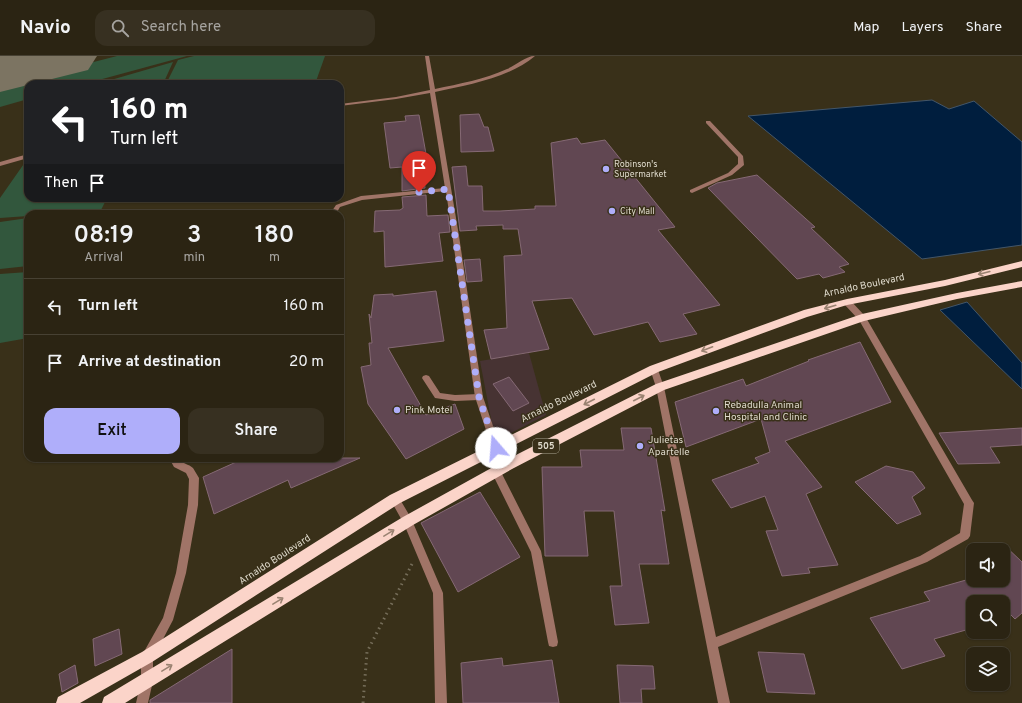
<!DOCTYPE html>
<style>
:root{--surface:#2b2413;--page:#373021;--text:#f1f3f6;--muted:#a6a4a0;--line:#474133;--accent:#afaefa}
body{margin:0;font-family:Overpass,sans-serif;background:var(--page);color:var(--text);height:100vh;display:flex;flex-direction:column;font-size:15px;white-space:nowrap}
*{box-sizing:border-box;margin:0}
p{font-size:13px;color:var(--muted)}
.icon{flex:none;width:22px;height:22px;fill:none;stroke:currentColor;stroke-width:2;stroke-linecap:round;stroke-linejoin:round}
.map{position:relative;flex:1;overflow:hidden}
.sheet{position:absolute;left:24px;top:154px;width:320px;height:252px;display:flex;flex-direction:column;background:var(--surface);border-radius:12px;box-shadow:0 1px 3px #0004,0 0 0 1px var(--line)}
.sheet>*{flex:none}
.guide{position:absolute;left:24px;top:24px;width:320px;height:122px;border-radius:12px;box-shadow:0 1px 3px #0004,0 0 0 1px var(--line);background:#202124;color:#fff;overflow:hidden}
.controls{position:absolute;left:966px;top:487px;display:grid;gap:8px}
.controls a{display:grid;place-items:center;width:44px;height:44px;border-radius:8px;background:var(--surface);box-shadow:0 1px 3px #0004,0 0 0 1px var(--line);font-size:20px}
.pin{position:absolute;display:grid;place-items:center;width:34px;height:34px;color:#fff;margin:-41px -17px;border-radius:50% 50% 50% 0;rotate:-45deg;box-shadow:0 0 4px #0007}
.pin .icon{rotate:45deg}
.me{position:absolute;width:44px;margin:-22px;rotate:342deg;stroke-linejoin:round;filter:drop-shadow(0 0 3px #0008)}
.turn{display:flex;align-items:center;gap:14px;height:84px;padding:0 20px;font-size:18px}
.turn .icon{width:52px;height:52px;stroke-width:2.5}
.turn b{display:block;font-size:28px;line-height:34px}
.then{display:flex;align-items:center;height:38px;padding:0 20px;background:#0003;gap:8px;font-size:15px}
.eta{display:flex;justify-content:space-evenly;align-items:center;height:68px;text-align:center}
.eta b{font-size:24px;font-weight:600;line-height:28px}
.action{display:flex;gap:8px;margin-top:auto;padding:8px 20px}
.action a{flex:1;height:46px;border-radius:12px;background:var(--accent);color:#111;font-size:16px;font-weight:600;line-height:46px;text-align:center}
.action a+a{background:var(--page);color:var(--text)}
ul{padding:0;list-style:none}
li{display:flex;align-items:center;gap:12px;height:56px;padding:0 20px;border-top:1px solid var(--line)}
li div{flex:1}
li b{display:block;font-size:15px}
li em{font-style:normal}
header{display:flex;align-items:center;gap:24px;box-sizing:border-box;height:56px;padding:0 20px;background:var(--surface);border-bottom:1px solid var(--line)}
header strong{font-size:19px}
nav{display:flex;gap:22px;margin-inline-start:auto;font-size:14px}
.search{width:280px;height:36px;background:var(--page);display:flex;align-items:center;gap:10px;box-sizing:border-box;padding:0 14px;border-radius:12px;color:var(--muted);font-size:15px}
.map>svg:first-child{display:block}
</style>
<header>
<strong>Navio</strong>
<div class="search"><svg class="icon" aria-label="search" viewBox="0 0 24 24"><circle cx="10" cy="10" r="6"/><path d="M15 15l6 6"/></svg>Search here</div>
<nav><a>Map</a><a>Layers</a><a>Share</a></nav>
</header>
<div class="map">
<svg width="1022" height="647" viewBox="0 0 1022 647">
<rect width="100%" height="100%" fill="#393019"/>
<polygon fill="#473333" points="529,297 546,359 501,382 492,368 480,305"/>
<g fill="#32573d">
<polygon points="117,0 187,0 84,28 28,28 28,43 0,51 0,30"/>
<polygon points="194,0 325,0 315,28 166,28 178,4"/>
<polygon points="173,6 163,28 97,28"/>
<polygon points="28,102 28,142 107,142 99,158 66,158 83,155 28,158 28,160 0,162 0,142"/>
<polygon points="28,162 28,210 0,213 0,166"/>
<polygon points="28,216 28,282 0,287 0,218"/>
</g>
<g fill="#001e3e" stroke="#435669">
<polygon points="932,44 949,53 974,45 1022,86 1022,189 922,203 748,60"/>
<polygon points="967,246 1022,307 1022,333 940,254"/>
</g>
<g fill="none" stroke-linecap="round" stroke-linejoin="round">
<polygon fill="#7c7462" fill-rule="evenodd" points="0,0 97,0 88,14 0,36"/>
</g>
<g fill="#614752" stroke="#856974">
<polygon points="479,58 484,71 488,71 494,95 461,96 460,59"/>
<polygon points="419,59 428,109 423,109 425,132 402,135 402,111 390,112 384,67 406,65 405,60"/>
<polygon points="577,82 581,88 605,84 675,171 658,174 720,249 683,258 697,278 660,286 648,266 594,279 572,242 532,245 549,293 491,303 484,274 507,272 504,200 522,199 518,173 503,173 503,169 476,170 477,174 460,175 452,111 466,110 468,130 482,130 483,155 500,155 535,153 535,150 556,150 551,87"/>
<polygon points="757,119 815,171 811,172 849,208 839,211 845,216 823,222 819,218 797,223 708,132 717,127"/>
<polygon points="426,139 427,160 448,159 450,176 439,177 443,205 385,211 384,175 374,176 375,155 400,154 403,152 402,141"/>
<polygon points="480,203 482,225 467,226 464,204"/>
<polygon points="436,235 444,285 388,292 426,359 455,348 464,373 406,403 368,348 361,311 371,309 369,287 372,287 369,258 371,262 374,239 393,238 393,240"/>
<polygon points="860,286 891,346 785,385 822,431 806,438 838,509 808,512 810,517 782,520 766,475 778,474 765,440 731,452 712,424 759,407 755,402 770,396 761,363 686,391 675,346 743,323 746,330 809,305 808,304"/>
<polygon points="509,321 529,347 513,355 493,328"/>
<polygon points="621,372 651,372 665,455 661,454 669,508 639,508 649,567 615,569 610,530 622,530 614,455 584,455 588,500 545,500 542,411 582,411 580,394 624,394"/>
<polygon points="1022,372 1022,389 990,391 1000,407 958,408 939,377"/>
<polygon points="245,402 360,402 291,432 288,424 214,458 203,421"/>
<polygon points="886,410 913,416 925,432 912,441 921,458 897,468 855,426"/>
<polygon points="480,436 520,501 458,536 421,467"/>
<polygon points="1003,488 1022,506 1022,557 1015,563 1003,551 1003,546 973,546 973,572 934,583 945,600 902,613 870,562 930,545 924,536 966,524 1003,524"/>
<polygon points="119,573 122,598 95,610 93,583"/>
<polygon points="232,593 232,647 150,647 150,644"/>
<polygon points="758,596 804,598 815,638 767,636"/>
<polygon points="502,602 503,610 552,604 559,647 463,647 461,607"/>
<polygon points="75,609 78,627 62,636 59,618"/>
<polygon points="617,609 653,610 655,633 641,633 642,647 620,647"/>
</g>
<g fill="none" stroke-linecap="round" stroke-linejoin="round">
<polyline stroke="#766e5a" stroke-width="3" stroke-dasharray="1.5 4" stroke-linecap="butt" points="363,647 367,596 412,508"/>
<g fill="#a07467" fill-rule="evenodd">
<polygon points="706,65 710,65 743,100 744,109 732,119 692,137 690,136 690,134 728,117 738,108 738,101 706,67"/>
<polygon points="426,319 429,320 440,337 455,339 479,338 482,339 483,341 482,343 479,344 455,345 435,342 422,322 423,320"/>
<polygon points="497,413 500,414 541,495 558,586 557,590 553,591 549,590 548,586 531,496 492,417 494,414"/>
</g>
<g fill="#a07467" fill-rule="evenodd">
<path d="M425,0h4l6,33c24,-5 50,-10 72,-20 10,-4 18,-13 28,-13 -26,22 -67,29 -100,36l24,144 24,161 17,49 12,19 -1,3 -3,1 -3,-1 -13,-20 -17,-51 -29,-206 -84,9 -22,7 -4,7h-6l6,-9 25,-9 84,-8 -15,-95 -34,6 -56,7v-2l56,-7 34,-7z"/>
<polygon points="28,98 28,102 0,110 0,106"/>
<polygon points="844,244 850,244 865,260 972,444 974,447 970,480 968,483 927,506 718,591 730,647 718,647 656,331 650,313 651,311 657,311 664,331 716,581 920,500 960,477 964,448 859,264 844,248 843,246"/>
<path d="M169,402h9c4,6 11,6 15,10 2,3 4,7 6,10l-1,27 -12,68 -13,47 -20,38v23l-5,22h-12l5,-22v-24l22,-39 13,-45 12,-68 1,-26 -3,-6 -12,-6z"/>
<polygon points="395,439 398,440 411,462 443,537 447,647 435,647 433,537 404,468 390,443 392,440"/>
</g>
<g fill="#fbd4c9" fill-rule="evenodd">
<polygon points="1022,205 1022,211 945,230 847,249 807,261 658,316 400,447 152,606 80,647 56,647 58,641 142,596 390,439 650,310 804,254 847,243 945,224"/>
<polygon points="1022,225 1022,231 957,243 864,265 664,334 512,413 413,469 125,647 102,647 104,641 403,461 504,405 656,328 862,258 957,237"/>
</g>
</g>
<defs><path id="oneway-shaft" d="M-6 0H5M1.5-3L5.5 0L1.5 3" fill="none" stroke-width="1.6" stroke-linecap="round" stroke-linejoin="round"/></defs>
<g stroke="#9a8271">
<use href="#oneway-shaft" transform="translate(984 217) rotate(166)"/>
<use href="#oneway-shaft" transform="translate(830 251) rotate(164)"/>
<use href="#oneway-shaft" transform="translate(707 293) rotate(159)"/>
<use href="#oneway-shaft" transform="translate(639 342) rotate(-27)"/>
<use href="#oneway-shaft" transform="translate(589 346) rotate(153)"/>
<use href="#oneway-shaft" transform="translate(389 477) rotate(-31)"/>
<use href="#oneway-shaft" transform="translate(278 545) rotate(-31)"/>
<use href="#oneway-shaft" transform="translate(167 612) rotate(-31)"/>
</g>
<g fill="none" stroke-linecap="round" stroke-linejoin="round">
<polyline stroke="#afaefa" stroke-width="7" stroke-dasharray="0 12.6" points="419,136 448,133 479,341 496,392"/>
</g>
<g fill="#afaefa" stroke="#393019" stroke-width="1.5">
<circle cx="606" cy="113" r="4"/>
<circle cx="612" cy="155" r="4"/>
<circle cx="397" cy="354" r="4"/>
<circle cx="716" cy="355" r="4"/>
<circle cx="640" cy="390" r="4"/>
</g>
<g text-anchor="middle" dominant-baseline="central" stroke-width="3" stroke-linejoin="round" paint-order="stroke">
<g font-size="9" fill="#dfdacc" stroke="#393019" text-anchor="start">
<text x="614" y="108">Robinson's<tspan x="614" dy="10">Supermarket</tspan></text>
<text x="620" y="155">City Mall</text>
</g>
<rect fill="#393019" stroke="#ada796" stroke-width="1" x="533" y="383" width="26" height="14" rx="3"/>
<g font-size="9" font-weight="bold" fill="#dfdacc">
<text x="546" y="390">505</text>
</g>
<g font-size="10" fill="#dfdacc" stroke="#393019">
<text transform="translate(864 230) rotate(-12)">Arnaldo Boulevard</text>
<text transform="translate(559 346) rotate(-26)">Arnaldo Boulevard</text>
<text transform="translate(275 504) rotate(-33)">Arnaldo Boulevard</text>
</g>
<g font-size="10" fill="#dfdacc" stroke="#393019" text-anchor="start">
<text x="724" y="349">Rebadulla Animal<tspan x="724" dy="12">Hospital and Clinic</tspan></text>
<text x="405" y="354">Pink Motel</text>
<text x="648" y="384">Julietas<tspan x="648" dy="12">Apartelle</tspan></text>
</g>
</g>
</svg>
<div class="controls">
<a><svg class="icon" aria-label="sound" viewBox="0 0 24 24"><path d="M4 9h4l5-4v14l-5-4H4zM17 9q2 3 0 6"/></svg></a>
<a><svg class="icon" aria-label="search" viewBox="0 0 24 24"><circle cx="10" cy="10" r="6"/><path d="M15 15l6 6"/></svg></a>
<a><svg class="icon" aria-label="layers" viewBox="0 0 24 24"><path d="M12 4l9 5-9 5-9-5zM3 14l9 5 9-5"/></svg></a>
</div>
<div class="pin" style="left:419px;top:136px;background:#d93025"><svg class="icon" aria-label="arrive" viewBox="0 0 24 24"><path d="M6 21V4h12l-3 4 3 4H6"/></svg></div>
<svg class="me" style="left:496px;top:392px" viewBox="-20 -20 40 40"><circle r="19" fill="#fff"/><path d="M0-13L10 11 0 6-10 11z" fill="#afaefa"/></svg>
<div class="guide">
<div class="turn"><svg class="icon" aria-label="left" viewBox="0 0 24 24"><path d="M17 20v-9H6M10 6l-5 5 5 5"/></svg><div><b>160 m</b>Turn left</div></div>
<div class="then">Then<svg class="icon" aria-label="arrive" viewBox="0 0 24 24"><path d="M6 21V4h12l-3 4 3 4H6"/></svg></div>
</div>
<section class="sheet">
<div class="eta">
<div><b>08:19</b><p>Arrival</p></div>
<div><b>3</b><p>min</p></div>
<div><b>180</b><p>m</p></div>
</div>
<ul>
<li><svg class="icon" aria-label="left" viewBox="0 0 24 24"><path d="M17 20v-9H6M10 6l-5 5 5 5"/></svg><div><b>Turn left</b></div><em>160 m</em></li>
<li><svg class="icon" aria-label="arrive" viewBox="0 0 24 24"><path d="M6 21V4h12l-3 4 3 4H6"/></svg><div><b>Arrive at destination</b></div><em>20 m</em></li>
</ul>
<div class="action"><a>Exit</a><a>Share</a></div>
</section>
</div>
